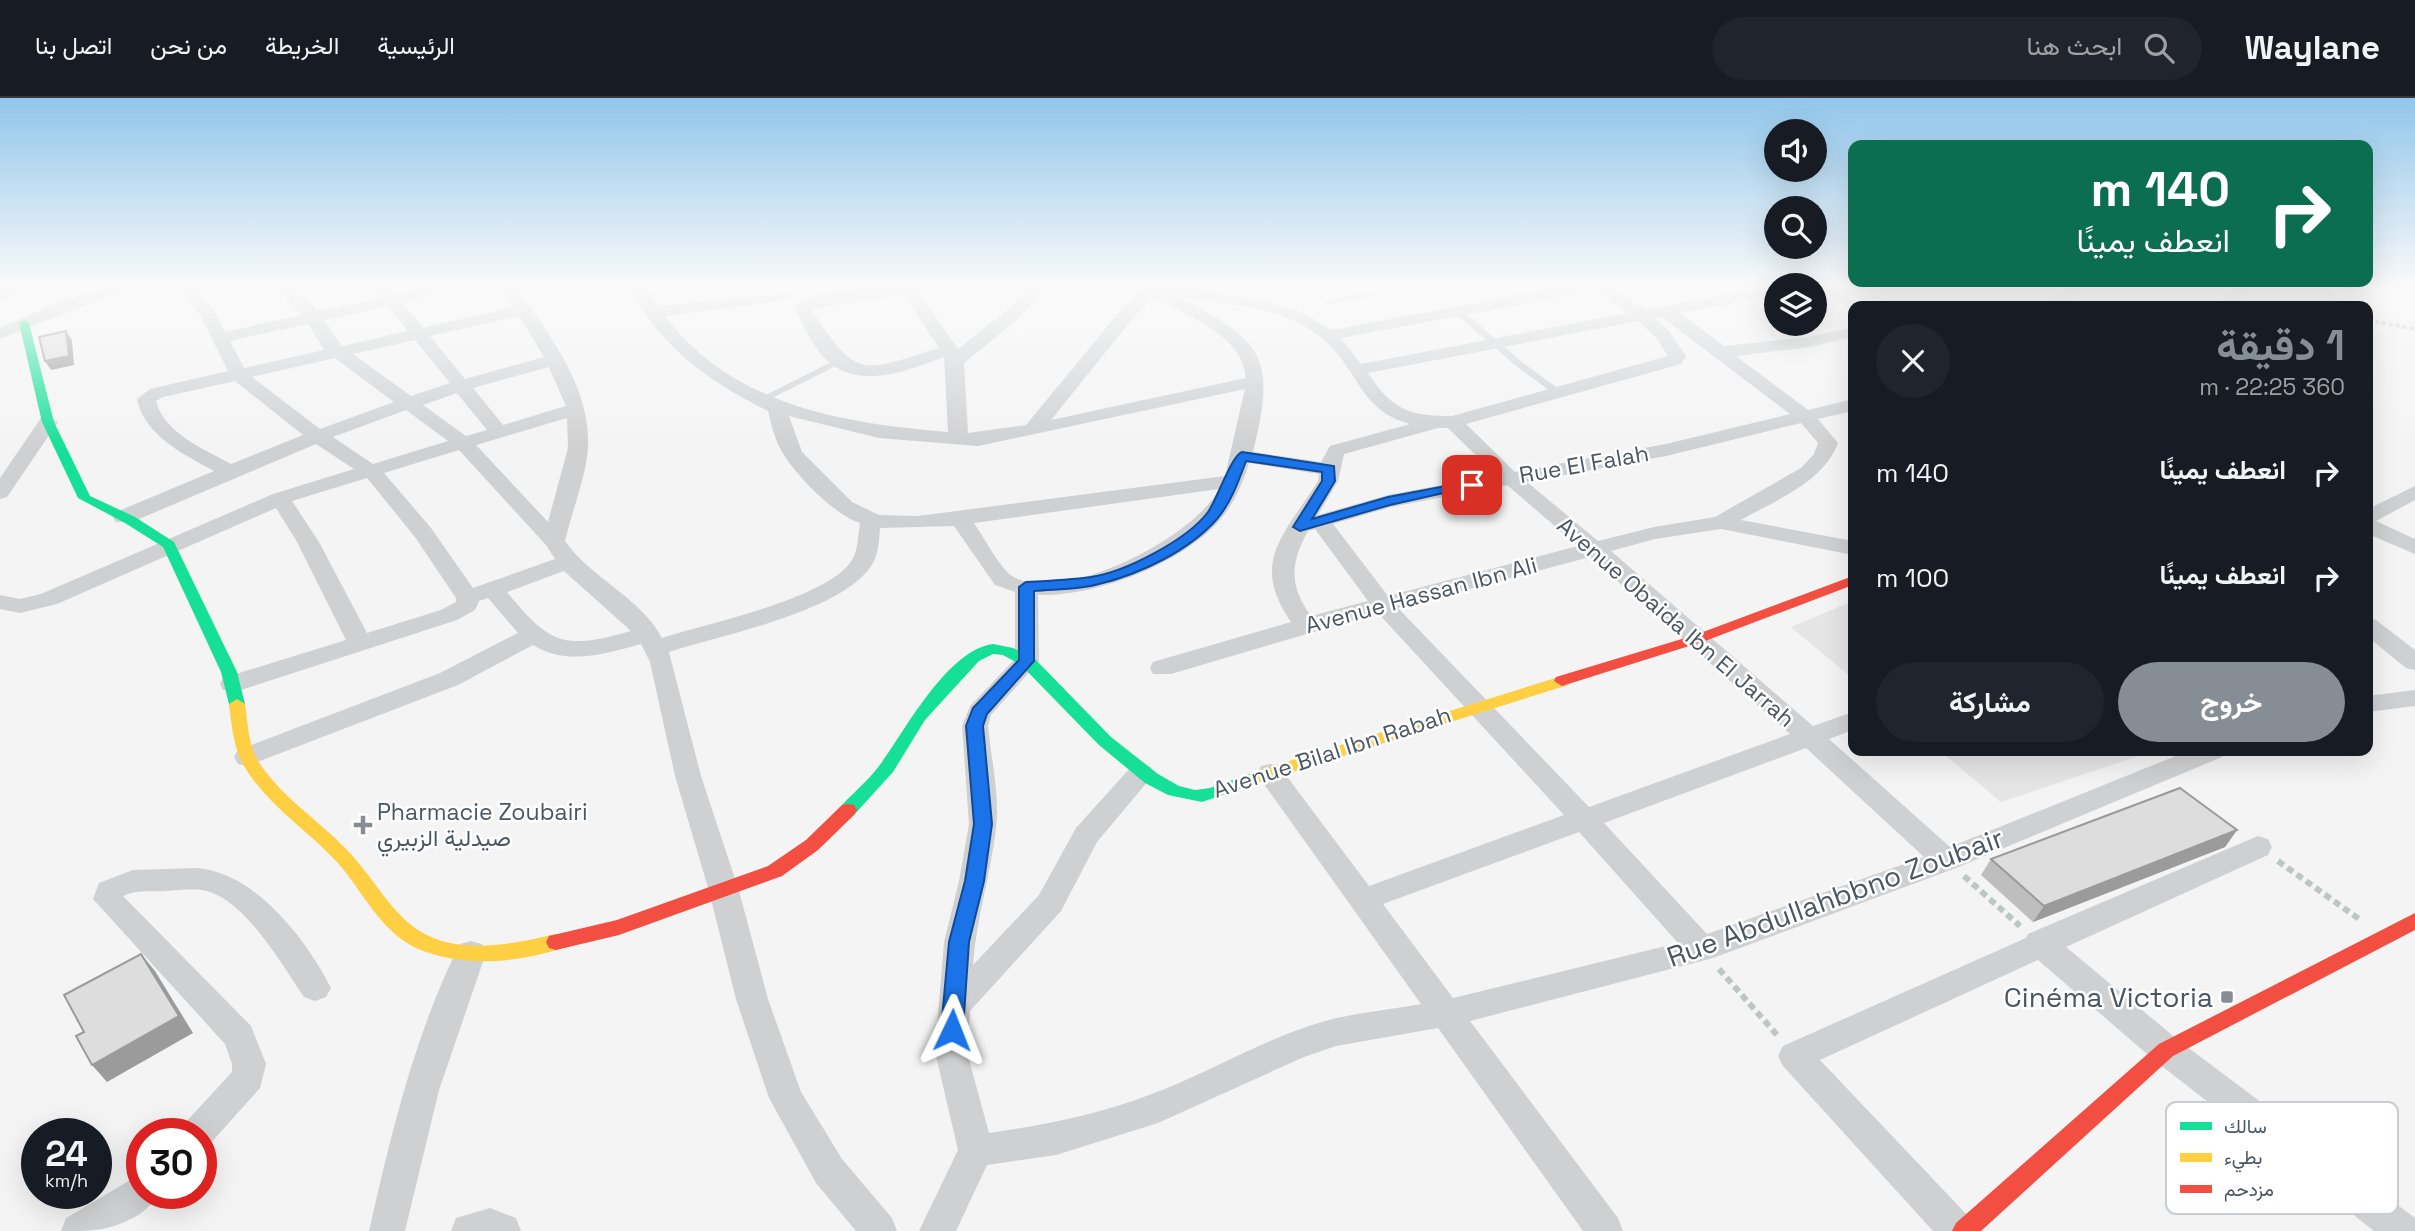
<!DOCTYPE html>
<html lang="ar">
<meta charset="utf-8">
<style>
:root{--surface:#171b24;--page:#20242c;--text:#f1f3f6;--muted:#9ea1a6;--line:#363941;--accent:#868d94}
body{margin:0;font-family:"Space Grotesk",Vazirmatn,sans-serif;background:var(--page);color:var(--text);direction:rtl;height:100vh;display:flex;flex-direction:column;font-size:26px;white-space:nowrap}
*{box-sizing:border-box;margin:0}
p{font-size:23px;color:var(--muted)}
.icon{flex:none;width:38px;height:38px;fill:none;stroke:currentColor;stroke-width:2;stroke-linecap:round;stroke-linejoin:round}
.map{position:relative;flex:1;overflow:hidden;direction:ltr}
.details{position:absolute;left:1848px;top:203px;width:525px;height:455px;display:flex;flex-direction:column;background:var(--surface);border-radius:14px;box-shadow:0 7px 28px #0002;direction:rtl}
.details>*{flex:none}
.banner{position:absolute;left:1848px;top:42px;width:525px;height:147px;border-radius:14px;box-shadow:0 7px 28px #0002;direction:rtl;background:#0b6e4f;color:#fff;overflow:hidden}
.fabs{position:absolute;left:1764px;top:21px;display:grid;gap:14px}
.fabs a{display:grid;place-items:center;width:63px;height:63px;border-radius:50%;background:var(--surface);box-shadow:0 7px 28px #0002;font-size:35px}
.speed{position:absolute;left:21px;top:1020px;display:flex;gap:14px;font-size:35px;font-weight:700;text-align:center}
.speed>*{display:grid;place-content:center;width:91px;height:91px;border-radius:50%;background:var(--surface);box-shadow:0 7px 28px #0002;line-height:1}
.speed small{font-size:18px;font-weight:400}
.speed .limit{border:10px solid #d22;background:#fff;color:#111}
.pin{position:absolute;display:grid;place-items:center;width:60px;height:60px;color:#fff;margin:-30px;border-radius:14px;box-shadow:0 4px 10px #0006}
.me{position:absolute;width:77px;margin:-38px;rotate:2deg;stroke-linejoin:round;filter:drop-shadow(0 0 5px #0008)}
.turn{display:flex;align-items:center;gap:24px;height:147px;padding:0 28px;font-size:32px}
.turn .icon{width:91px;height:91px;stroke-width:2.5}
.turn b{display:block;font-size:49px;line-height:60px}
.round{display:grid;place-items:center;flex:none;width:74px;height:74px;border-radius:37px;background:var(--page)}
.summary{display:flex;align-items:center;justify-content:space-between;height:119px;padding:0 28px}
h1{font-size:42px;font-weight:700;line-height:52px;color:var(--accent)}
.primary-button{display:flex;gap:14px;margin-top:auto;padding:14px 28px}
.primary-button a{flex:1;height:80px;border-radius:42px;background:var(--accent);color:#fff;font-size:28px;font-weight:700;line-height:80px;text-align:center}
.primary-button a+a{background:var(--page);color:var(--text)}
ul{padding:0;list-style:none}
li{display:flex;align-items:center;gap:21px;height:105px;padding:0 28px}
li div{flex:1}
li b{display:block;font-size:26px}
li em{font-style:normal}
header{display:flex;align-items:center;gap:42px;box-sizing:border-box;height:98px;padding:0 35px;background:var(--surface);border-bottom:2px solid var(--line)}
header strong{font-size:33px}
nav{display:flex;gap:38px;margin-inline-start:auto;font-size:24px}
.search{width:490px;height:63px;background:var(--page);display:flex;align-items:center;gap:18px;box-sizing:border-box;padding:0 24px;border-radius:38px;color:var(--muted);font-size:26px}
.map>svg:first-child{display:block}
</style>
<header>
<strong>Waylane</strong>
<div class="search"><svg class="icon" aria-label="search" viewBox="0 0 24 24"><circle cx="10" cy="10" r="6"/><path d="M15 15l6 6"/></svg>ابحث هنا</div>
<nav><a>الرئيسية</a><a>الخريطة</a><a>من نحن</a><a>اتصل بنا</a></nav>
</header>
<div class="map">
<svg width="2415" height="1133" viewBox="0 0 2415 1133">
<rect width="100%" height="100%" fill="#f4f4f4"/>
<g fill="#e6e5e6">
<polygon points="1853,503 1853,581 1791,529"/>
<polygon points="1940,653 2153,653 2001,704"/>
</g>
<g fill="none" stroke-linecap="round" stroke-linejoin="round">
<g stroke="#bcc7c4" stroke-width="3.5" stroke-dasharray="4.5 2.5" stroke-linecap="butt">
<polyline points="2326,190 2330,192 2329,208"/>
<polyline points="2368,222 2415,231"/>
</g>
<g stroke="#bcc7c4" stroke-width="6" stroke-dasharray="7 4.5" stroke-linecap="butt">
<polyline points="2278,763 2359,821"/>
<polyline points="1964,778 2020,828"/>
<polyline points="1719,871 1778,938"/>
</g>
<g fill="#ced0d2" fill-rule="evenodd">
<polygon points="1394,190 1414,190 1329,206 1325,204 1329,202"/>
<polygon points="1456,212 1462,212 1522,264 1559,291 1559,295 1553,295 1516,268 1456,216"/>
<polygon points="839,260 842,261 842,265 764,304 758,304 756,302"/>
</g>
<g fill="#ced0d2" fill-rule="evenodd">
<polygon points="5,190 28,190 0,203 0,192"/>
<polygon points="108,190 135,190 69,213 0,241 0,230 57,205"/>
<path d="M178,190h17l19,22 11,22 77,-17 -25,-27h18l23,23 63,-13 -6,-10h16l5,6 27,-6h32l-52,15 20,25 90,-21 -13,-19h16c33,46 75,99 72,159 -2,30 -16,64 -23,94 26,37 76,57 97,97 43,-14 168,-40 190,-78 6,-10 6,-25 8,-37 -26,-8 -68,-51 -80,-75 -6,-11 -9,-25 -12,-37 -54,-27 -112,-65 -136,-123h16l10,18 129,-13v6l-6,2 -116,15c68,90 177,107 283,116l-4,-75c-32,12 -78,31 -110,9 -19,-13 -29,-39 -40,-58 17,-21 94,-20 122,-20l42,61 50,-40 21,-21h17l-26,29 -56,46 4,70 58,-8 99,-120 19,-17h42l66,10 44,12 36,20 223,-42h36l-8,5 -242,45 20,26 267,-51 -34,-25h19l32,22 114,-22h17v7l-96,18 44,33 85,-9 44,-10v10l-44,10 -73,9 72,54 45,-11v12l-35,8 20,24c-15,40 -63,57 -97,77l112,21v14l-132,-26 -66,10 -44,12 202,175 40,-14v18l-24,9 121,108 238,-96h38l-4,6 -266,111 -243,90 -243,63 148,197 5,13h-40l-145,-203 -102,18 -32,11 -146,66 -102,32 -69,10 -31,66h-37l39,-81 -23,-98 9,-110 15,-61 10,-57 -7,-98 8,-20 45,-47v-67l-20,-7 -41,-59 -74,2c-1,14 -2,30 -11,41 -34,44 -147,66 -200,83l32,124 38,115 29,108 33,93 41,67 50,59 5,13h-41l-40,-48 -47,-85 -33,-99 -27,-108 -34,-115 -25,-114 -9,-18c-36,10 -74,22 -108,1l-75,40 -211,81 -9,-2 -4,-7 4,-7 202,-77 78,-40 -30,-35 -9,3 -4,9 -18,10 -216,70h-18l-3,-6 3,-6 123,-38 -49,-98 -21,-34 -219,96 -37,9 -20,-4v-14l20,4 21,-5 232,-100 81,-25 -38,-25 -184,78h-16l-3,-5 3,-5 98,-41c-31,-17 -69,-35 -77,-72l13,-10 78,-18 -28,-56zM903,196l36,54c-78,24 -81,33 -128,-39zM1154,199c33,19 88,37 92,81l-195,42 86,-107zM1180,199c48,7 105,9 144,43 35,30 35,70 86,84l-80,22 -9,16 -68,-10c23,-95 12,-109 -73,-155zM388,208l20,25 -66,15 -18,-26zM519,218l25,41 -79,22 -35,-43zM1662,219l128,97 -124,30 -151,28 -49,-48 215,-60 5,-8 -17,-25 -14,-13zM1639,223l18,18 11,17 -216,60c-43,0 -60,-6 -84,-43zM308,226l16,26 -80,18 -14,-27zM415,242l35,43 -39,13 -58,-42zM335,260l59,44 -74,27 -68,-52zM549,269l17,39 -63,19 -30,-37zM235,283l68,54 -72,29c-27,-15 -67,-31 -75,-63l7,-4zM1245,291l-20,87 -307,40 -39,-1 -27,-13 -50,-50 -13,-36 90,22 99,8zM457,295l30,37 -21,6 -43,-31zM406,312l42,31 -75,23 -40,-27zM567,320l1,30 -20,74 -72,-77zM1801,325l17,20 -4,11 -13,14 -86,49 -61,10 -56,14 -71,-59 139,-26zM1438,330h10l48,47 -108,20 -70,20 20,-34 6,-27zM459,352l87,95 9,14 -82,29 -42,-60 -47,-55zM1249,365l70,11 -1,7c-33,53 -69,81 -27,141l-138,40 -3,6 3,6h18l207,-61 186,202 -195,71 -90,-120 -9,-2 -9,2 -4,7 4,7 160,224c-28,5 -57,8 -84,14 -67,16 -124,54 -188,77 -52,20 -105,30 -160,38l-22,-81 3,-41 91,-100 36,-69 57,-68 -3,-7 -10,-2 -10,2 -55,61 -37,67 -66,70c3,-46 18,-91 23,-137 4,-32 -5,-70 -8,-102l3,-11 48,-54 -1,-66c57,2 143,-31 181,-74 15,-17 24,-38 30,-58zM367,380l48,59 41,61v4l-15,8 -74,23 -48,-91 -27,-41zM1507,387l71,61 -190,50 -55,-72 58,-17zM1219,391c-23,47 -158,118 -207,87 -12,-8 -29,-40 -38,-53zM1315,431l53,72 -57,15c-22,-30 -21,-53 -3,-85zM1590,459l200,177 -201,73 -191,-199zM564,473l67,60c-66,19 -81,14 -124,-39zM1806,650l118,109 -217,77 -103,-111zM1579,734l99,111 -225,55 -70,-94z"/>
<polygon points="1819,190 1838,190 1861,208 1853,208 1853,214"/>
<polygon points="2067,190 2087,190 2061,208 2042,208"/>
<polygon points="2236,190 2255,190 2232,208 2214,208"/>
<polygon points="48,318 58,324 7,399 0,401 0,380 41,320"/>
<polygon points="2415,388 2415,402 2376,423 2415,441 2415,456 2368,436 2368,411"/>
<polygon points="2368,520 2376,522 2415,552 2415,572 2406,570 2368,539"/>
<polygon points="2415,592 2415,608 2368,614 2368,598"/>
<polygon points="2258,738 2268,741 2272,749 2268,757 2066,849 2178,942 2415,1120 2415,1133 2374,1133 2154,962 2038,862 1820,962 1970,1120 1975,1133 1933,1133 1783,968 1778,958 1783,948 2026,840 2028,836"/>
<path d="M196,770c58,3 111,72 135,120l-5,9 -11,4 -11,-4c-22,-32 -56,-92 -94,-105 -14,-5 -30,-2 -44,-1 -14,1 -30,-2 -43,5l128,130 15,38 -6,24 -51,57 -8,3v-14h-21l5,-11 47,-51v-8l-7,-20 -132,-145 6,-16 34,-13z"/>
<path d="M471,843l11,3 4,9 -47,137 -34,141h-36c22,-97 46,-198 91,-287z"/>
<path d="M142,1075v21h16c-4,9 -10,13 -18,20 -29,17 -45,17 -79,17l5,-13z"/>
<polygon points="490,1110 516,1120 521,1133 451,1133 456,1120"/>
</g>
<g fill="#16e098" fill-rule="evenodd">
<polygon points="24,222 29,225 54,324 90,398 135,419 174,444 237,574 245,606 243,610 231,610 229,606 221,574 163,449 125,425 78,400 42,324 19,225"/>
<path d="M993,546l20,4 20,9 78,80 47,37 21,12 16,4 15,-2 47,-17 6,2 3,4 -3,4 -61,21 -34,-7 -23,-12 -46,-38 -78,-80 -18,-10 -10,-1 -14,7 -54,59 -32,52 -39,43h-12l-3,-5 3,-5c13,-14 29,-27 40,-43 25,-35 66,-112 111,-118z"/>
</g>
<g fill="#ffcf43" fill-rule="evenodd">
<polygon points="1562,578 1570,583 1568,587 1257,685 1251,683 1248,679 1251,675"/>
<path d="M237,601l8,5c3,19 3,41 13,57 23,36 62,60 91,91 26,27 45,68 80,84 38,18 88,7 127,-2l7,2 3,6 -3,6c-46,15 -102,20 -147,0 -36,-17 -54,-58 -79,-86 -30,-32 -70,-57 -93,-96 -11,-19 -12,-40 -15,-62z"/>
</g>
<g fill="#f24e42" fill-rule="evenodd">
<polygon points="1853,478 1853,487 1705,543 1562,588 1554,583 1556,579 1695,537"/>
<polygon points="848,706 854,707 857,712 854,717 818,752 782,778 619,837 556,852 549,850 546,844 549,838 617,822 768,768 806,742 842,707"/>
<polygon points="2415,815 2415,832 2173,958 1981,1133 1952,1133 1956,1125 2159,946"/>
</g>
</g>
<polygon fill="#bebebf" points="2237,732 2225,749 2033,824 1981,777 1991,761"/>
<g fill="#9b9b9b">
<polygon points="66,233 72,242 74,267 51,272 45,263"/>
<polygon points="2237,732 2225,749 2033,824 2044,808"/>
<polygon points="141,856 155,873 193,935 107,984 92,967"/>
</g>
<g fill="#ddddde" stroke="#9b9b9b" stroke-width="2">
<polygon points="66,233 69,258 45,263 39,239"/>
<polygon points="2180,690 2237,732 2044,808 1991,761"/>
<polygon points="141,856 179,918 92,967 76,938 84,934 64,897"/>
</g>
<linearGradient id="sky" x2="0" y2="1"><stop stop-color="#91c6eb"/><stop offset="0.54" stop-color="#fafafa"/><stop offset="1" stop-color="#fafafa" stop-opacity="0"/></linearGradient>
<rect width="2415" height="349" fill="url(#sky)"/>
<path fill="#1a73e8" stroke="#114b97" stroke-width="2" d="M1242,354l92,14 1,15 -23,38 76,-22 84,-16 7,4 -89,20 -90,26 -7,-4 29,-46v-9l-76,-11c-7,19 -15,42 -29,58 -28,32 -77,55 -118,65 -21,6 -44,5 -65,7v70l-47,53 -4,12 9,98 -8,57 -15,61 -6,88 -4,6 -7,3 -7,-3 -4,-6 8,-88 16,-61 9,-57 -8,-98 7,-18 46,-48v-73l7,-5c22,-1 44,-2 65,-5 34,-5 96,-37 117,-65 9,-12 23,-56 34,-60z"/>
<g fill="#868d94" stroke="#fff" stroke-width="2.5">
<path d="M359.5 716.5h7v7h7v7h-7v7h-7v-7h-7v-7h7z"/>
<rect x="2220" y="892" width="14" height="14" rx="3.5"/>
</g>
<g text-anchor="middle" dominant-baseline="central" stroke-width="5" stroke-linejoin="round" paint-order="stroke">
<g font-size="23" fill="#4a5661" stroke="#fff">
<text transform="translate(1584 366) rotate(-10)">Rue El Falah</text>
<text transform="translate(1421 497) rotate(-15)">Avenue Hassan Ibn Ali</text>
<text transform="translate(1676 524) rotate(41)">Avenue Obaida Ibn El Jarrah</text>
<text transform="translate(1332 654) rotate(-18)">Avenue Bilal Ibn Rabah</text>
</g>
<g font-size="23" fill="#4a5661" stroke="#fff" text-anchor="start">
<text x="377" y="714">Pharmacie Zoubairi<tspan x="377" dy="26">صيدلية الزبيري</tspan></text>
</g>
<g font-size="28" fill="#4a5661" stroke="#fff">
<text transform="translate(1835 799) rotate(-20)">Rue Abdullahbbno Zoubair</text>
</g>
<g font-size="28" fill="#4a5661" stroke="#fff" text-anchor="end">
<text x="2213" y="899">Cinéma Victoria</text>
</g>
</g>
<rect x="2166" y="1004" width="232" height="112" rx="10" fill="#fff" stroke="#c9ccd0" stroke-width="2"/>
<rect x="2180" y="1024" width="32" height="8" fill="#16e098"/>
<rect x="2180" y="1055" width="32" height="9" fill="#ffcf43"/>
<rect x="2180" y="1087" width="32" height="8" fill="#f24e42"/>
<g font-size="19" fill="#4a5661">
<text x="2224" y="1035">سالك</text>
<text x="2224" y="1066">بطيء</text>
<text x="2224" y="1098">مزدحم</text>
</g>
</svg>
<div class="fabs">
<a><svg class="icon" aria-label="sound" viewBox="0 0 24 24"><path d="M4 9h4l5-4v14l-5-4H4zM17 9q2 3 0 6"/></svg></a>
<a><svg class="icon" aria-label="search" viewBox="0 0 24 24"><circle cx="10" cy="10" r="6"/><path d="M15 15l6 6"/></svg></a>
<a><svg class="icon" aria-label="layers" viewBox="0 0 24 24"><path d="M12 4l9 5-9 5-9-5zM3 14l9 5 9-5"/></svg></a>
</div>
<div class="speed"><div>24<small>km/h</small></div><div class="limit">30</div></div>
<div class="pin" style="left:1472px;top:387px;background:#d93025"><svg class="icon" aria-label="arrive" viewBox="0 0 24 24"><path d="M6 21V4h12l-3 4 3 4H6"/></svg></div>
<svg class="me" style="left:952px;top:932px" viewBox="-20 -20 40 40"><path d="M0-17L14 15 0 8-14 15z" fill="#1a73e8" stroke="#fff" stroke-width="4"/></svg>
<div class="banner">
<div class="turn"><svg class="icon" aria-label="right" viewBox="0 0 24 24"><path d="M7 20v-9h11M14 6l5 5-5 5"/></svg><div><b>140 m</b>انعطف يمينًا</div></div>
</div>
<section class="details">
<div class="summary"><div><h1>1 دقيقة</h1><p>360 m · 22:25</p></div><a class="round"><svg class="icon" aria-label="close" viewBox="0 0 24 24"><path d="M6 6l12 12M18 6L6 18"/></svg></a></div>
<ul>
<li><svg class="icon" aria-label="right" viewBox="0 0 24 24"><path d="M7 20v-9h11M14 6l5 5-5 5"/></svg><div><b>انعطف يمينًا</b></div><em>140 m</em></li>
<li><svg class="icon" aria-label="right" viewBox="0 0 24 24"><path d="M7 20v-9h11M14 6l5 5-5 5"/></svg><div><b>انعطف يمينًا</b></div><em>100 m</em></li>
</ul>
<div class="primary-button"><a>خروج</a><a>مشاركة</a></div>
</section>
</div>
